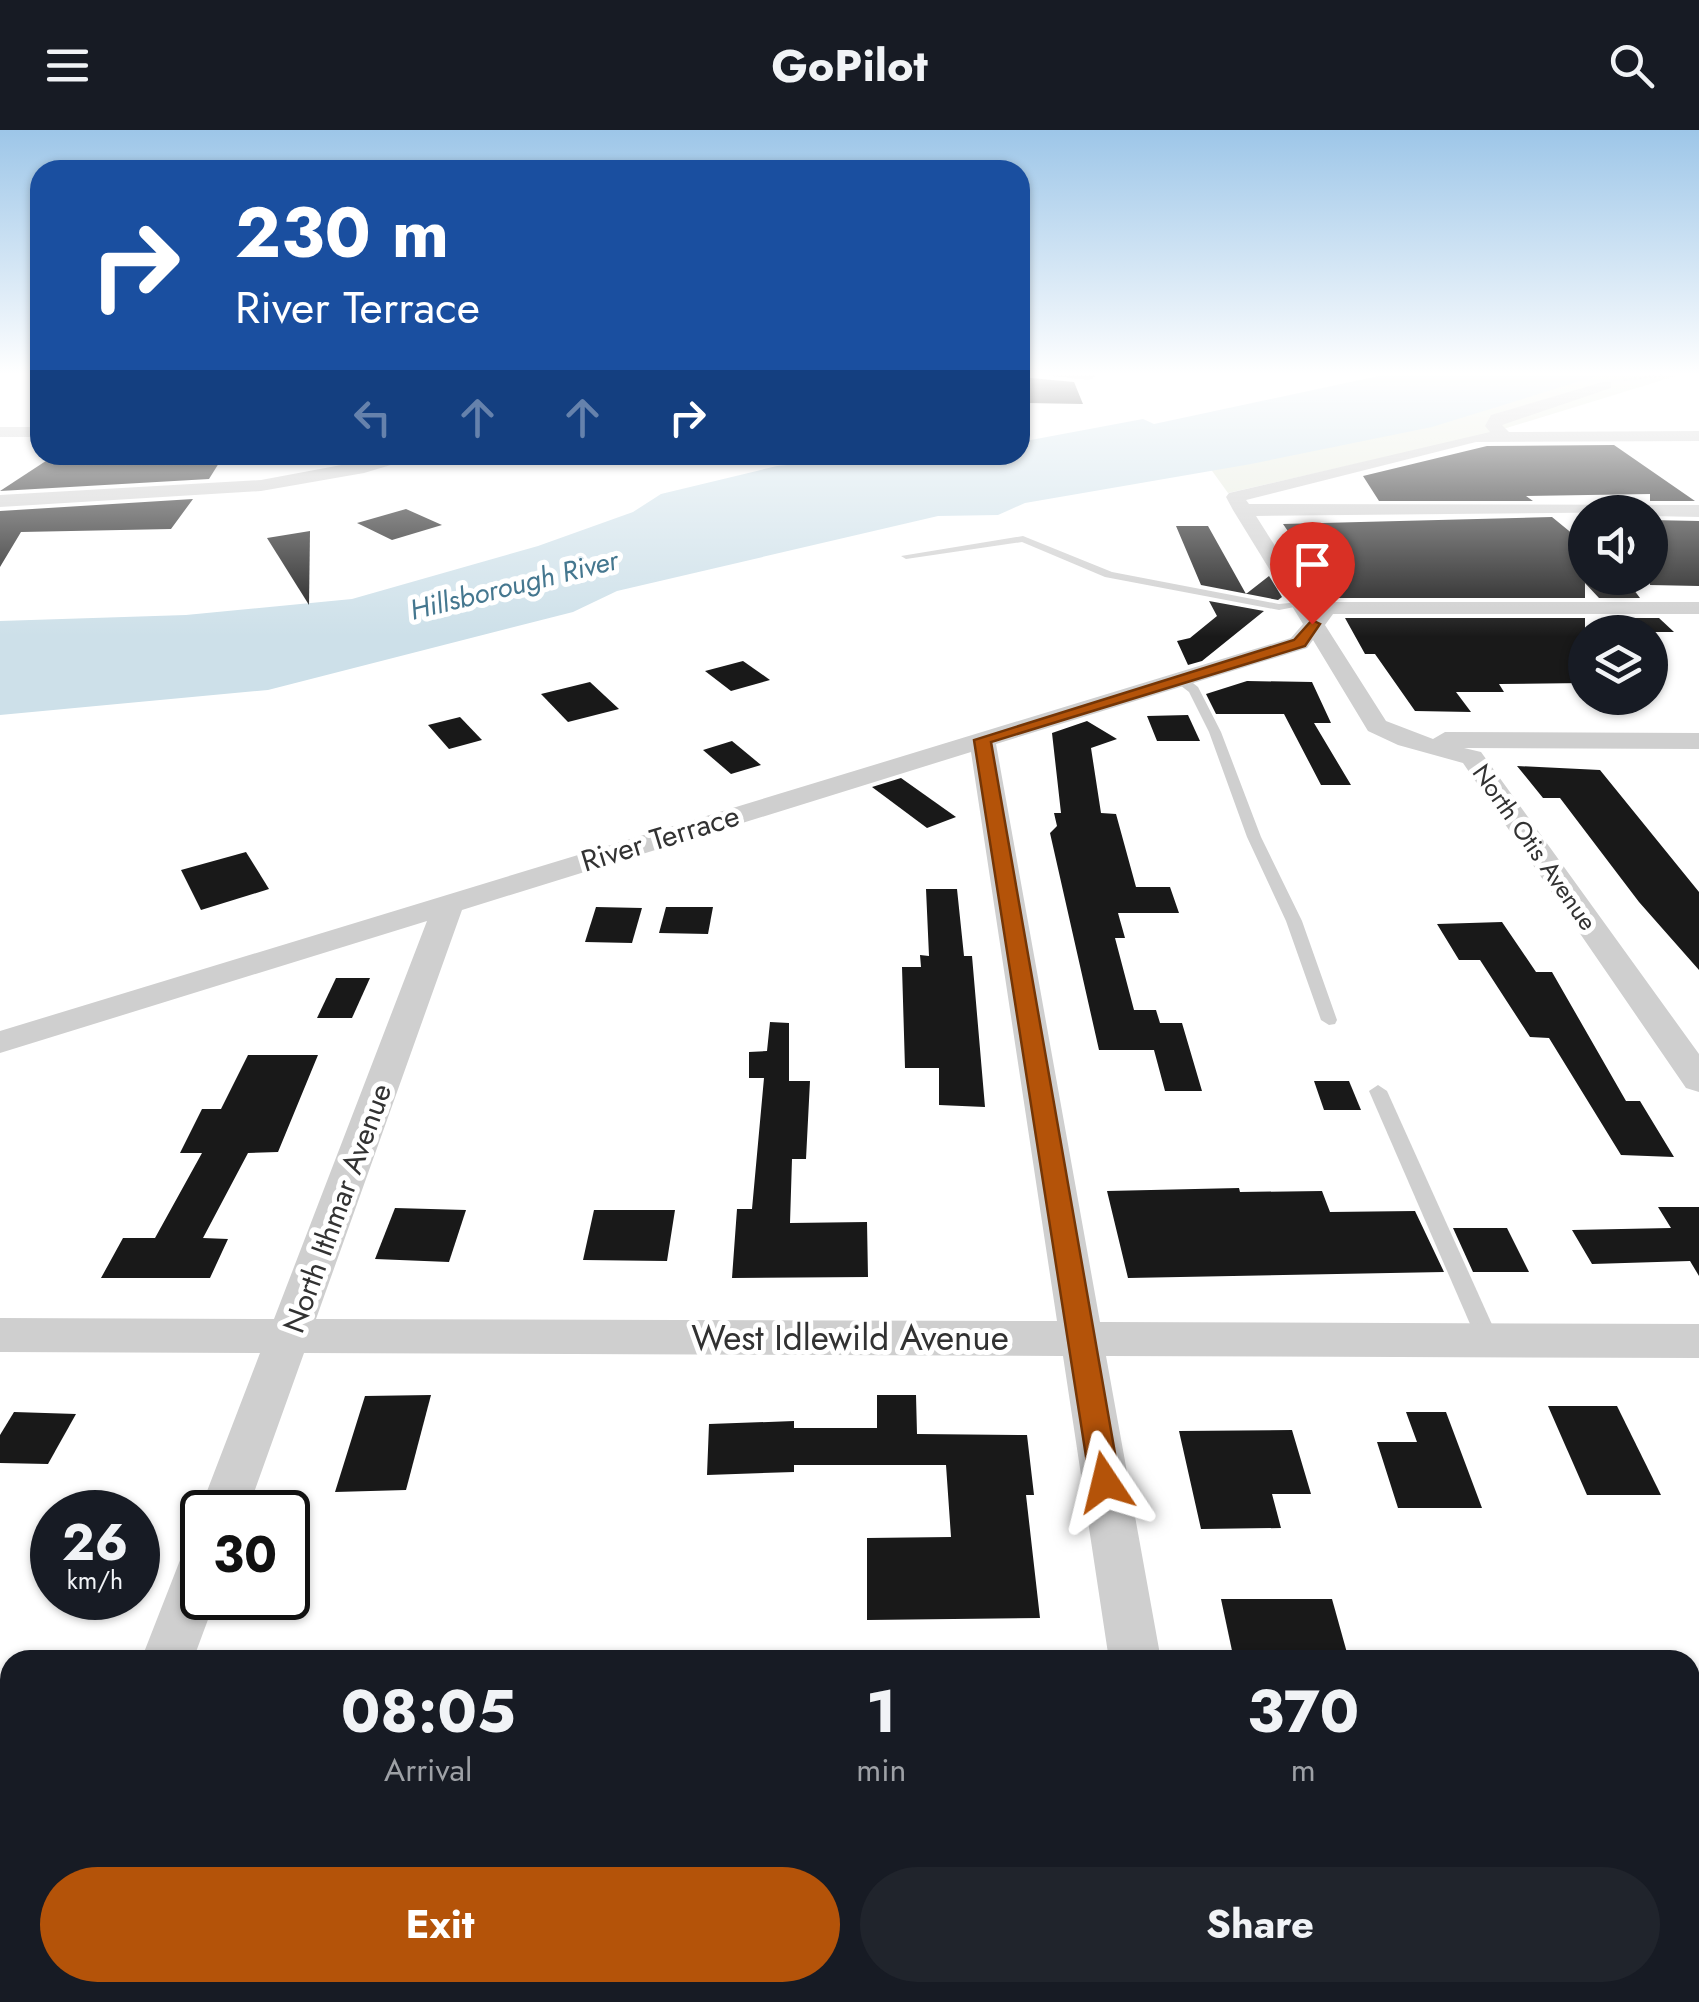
<!DOCTYPE html>
<style>
:root{--surface:#171b24;--page:#20242c;--text:#f1f3f6;--muted:#9ea1a6;--accent:#b45309}
body{margin:0;font-family:Jost,sans-serif;background:var(--page);color:var(--text);height:100vh;display:flex;flex-direction:column;font-size:38px;white-space:nowrap}
*{box-sizing:border-box;margin:0}
p{font-size:32px;color:var(--muted)}
.icon{flex:none;width:55px;height:55px;fill:none;stroke:currentColor;stroke-width:2;stroke-linecap:round;stroke-linejoin:round}
.map{position:relative;flex:1;overflow:hidden}
.panel{position:absolute;left:0px;top:1520px;width:1700px;height:352px;display:flex;flex-direction:column;background:var(--surface);border-radius:30px 30px 0 0;box-shadow:0 2px 8px #0004}
.panel>*{flex:none}
.hud{position:absolute;left:30px;top:30px;width:1000px;height:305px;border-radius:30px;box-shadow:0 2px 8px #0004;background:#1a4fa0;color:#fff;overflow:hidden}
.buttons{position:absolute;left:1568px;top:365px;display:grid;gap:20px}
.buttons a{display:grid;place-items:center;width:100px;height:100px;border-radius:50%;background:var(--surface);box-shadow:0 2px 8px #0004;font-size:50px}
.speed{position:absolute;left:30px;top:1360px;display:flex;gap:20px;font-size:50px;font-weight:700;text-align:center}
.speed>*{display:grid;place-content:center;width:130px;height:130px;border-radius:50%;background:var(--surface);box-shadow:0 2px 8px #0004;line-height:1}
.speed small{font-size:25px;font-weight:400}
.speed .limit{border:5px solid #111;border-radius:15px;background:#fff;color:#111}
.pin{position:absolute;display:grid;place-items:center;width:85px;height:85px;color:#fff;margin:-102px -42px;border-radius:50% 50% 50% 0;rotate:-45deg;box-shadow:0 0 10px #0007}
.pin .icon{rotate:45deg}
.me{position:absolute;width:110px;margin:-55px;rotate:350deg;stroke-linejoin:round;filter:drop-shadow(0 0 8px #0008)}
.turn{display:flex;align-items:center;gap:35px;height:210px;padding:0 40px;font-size:45px}
.turn .icon{width:130px;height:130px;stroke-width:2.5}
.turn b{display:block;font-size:70px;line-height:85px}
.lanes{display:flex;align-items:center;height:95px;padding:0 40px;background:#0003;justify-content:center;gap:50px;direction:ltr}
.lanes .off{opacity:.35}
.eta{display:flex;justify-content:space-evenly;align-items:center;height:170px;text-align:center}
.eta b{font-size:60px;font-weight:700;line-height:70px}
.primary-button{display:flex;gap:20px;margin-top:auto;padding:20px 40px}
.primary-button a{flex:1;height:115px;border-radius:60px;background:var(--accent);color:#fff;font-size:40px;font-weight:700;line-height:115px;text-align:center}
.primary-button a+a{background:var(--page);color:var(--text)}
header{display:flex;justify-content:space-between;align-items:center;height:130px;padding:0 40px;background:var(--surface);font-size:45px;font-weight:700}
.map>svg:first-child{display:block}
</style>
<header><svg class="icon" aria-label="menu" viewBox="0 0 24 24"><path d="M4 6h16M4 12h16M4 18h16"/></svg>GoPilot<svg class="icon" aria-label="search" viewBox="0 0 24 24"><circle cx="10" cy="10" r="6"/><path d="M15 15l6 6"/></svg></header>
<div class="map">
<svg width="1699" height="1872" viewBox="0 0 1699 1872">
<rect width="100%" height="100%" fill="#fff"/>
<polygon fill="#e6eade" points="1592,245 1679,245 1487,304 1228,363 1210,338 1437,290"/>
<polygon fill="#cde0e9" points="1383,245 1600,245 1432,297 1251,334 1025,373 998,385 938,386 617,461 573,482 268,560 0,585 0,491 186,485 352,469 538,416 633,382 661,364 777,336 896,325 1020,325 1020,312 1143,289 1154,294"/>
<g fill="#191919">
<polygon points="1020,247 1074,252 1083,274 1027,273"/>
<polygon points="1614,315 1695,371 1650,371 1650,364 1526,366 1533,371 1379,371 1363,346 1487,316"/>
<polygon points="55,325 224,325 209,349 0,361"/>
<polygon points="193,369 171,399 21,402 0,437 0,381"/>
<polygon points="406,379 442,395 392,410 357,393"/>
<polygon points="1552,387 1585,414 1585,448 1625,448 1640,468 1599,468 1585,453 1585,468 1334,468 1283,394"/>
<polygon points="1650,390 1699,391 1699,456 1650,455"/>
<polygon points="1176,396 1208,396 1246,464 1269,446 1282,467 1278,470 1201,455"/>
<polygon points="310,401 309,475 267,408"/>
<polygon points="1209,471 1264,481 1202,531 1188,535 1177,511 1190,508 1217,486"/>
<polygon points="1345,488 1585,488 1585,553 1499,554 1504,562 1456,562 1471,582 1415,581 1375,524 1365,524"/>
<polygon points="1618,488 1659,488 1674,502 1632,502"/>
<polygon points="743,531 770,550 731,561 705,541"/>
<polygon points="1247,551 1312,552 1331,593 1314,593 1351,655 1321,655 1284,584 1216,584 1206,564"/>
<polygon points="590,552 619,579 568,592 541,564"/>
<polygon points="1188,585 1200,611 1157,611 1147,586"/>
<polygon points="460,587 482,610 449,619 428,595"/>
<polygon points="1087,591 1117,609 1091,618 1101,683 1116,684 1136,757 1170,757 1179,783 1118,783 1125,808 1115,808 1134,880 1156,880 1160,893 1182,893 1202,961 1165,961 1154,920 1099,920 1050,703 1057,696 1054,683 1061,683 1052,603"/>
<polygon points="732,611 761,635 731,644 703,620"/>
<polygon points="1517,636 1600,640 1699,762 1699,840 1639,772 1560,668 1543,668"/>
<polygon points="901,648 956,687 927,698 872,657"/>
<polygon points="246,722 269,759 201,780 181,740"/>
<polygon points="926,759 957,759 964,826 972,826 985,977 939,975 939,938 905,938 902,837 921,837 920,825 929,826"/>
<polygon points="596,777 642,778 632,813 585,812"/>
<polygon points="666,777 713,777 708,804 659,803"/>
<polygon points="1502,792 1536,842 1552,842 1626,971 1640,971 1674,1027 1621,1025 1549,908 1530,907 1480,830 1459,830 1437,794"/>
<polygon points="336,848 370,848 352,888 317,888"/>
<polygon points="770,892 789,893 789,951 810,951 806,1029 792,1029 790,1093 867,1092 868,1147 732,1148 737,1079 752,1079 764,948 749,948 749,922 767,921"/>
<polygon points="248,925 318,925 278,1022 248,1023 203,1108 228,1109 210,1148 101,1148 123,1108 155,1108 202,1023 180,1023 202,979 221,979"/>
<polygon points="1314,951 1349,951 1361,980 1324,980"/>
<polygon points="1239,1058 1240,1062 1322,1061 1330,1082 1415,1081 1444,1142 1128,1148 1107,1061"/>
<polygon points="1658,1077 1699,1077 1699,1146 1690,1131 1592,1134 1572,1100 1671,1098"/>
<polygon points="395,1078 466,1080 449,1132 375,1129"/>
<polygon points="594,1080 675,1080 667,1131 583,1130"/>
<polygon points="1453,1098 1507,1098 1529,1142 1473,1142"/>
<polygon points="431,1265 406,1360 335,1362 365,1266"/>
<polygon points="877,1265 916,1265 917,1304 1027,1305 1034,1365 1026,1365 1040,1488 867,1490 867,1408 951,1407 946,1335 794,1335 794,1342 707,1345 709,1294 794,1291 794,1298 877,1298"/>
<polygon points="1548,1276 1617,1276 1661,1365 1587,1365"/>
<polygon points="14,1282 76,1284 48,1334 0,1333 0,1305"/>
<polygon points="1406,1282 1446,1282 1482,1378 1398,1378 1377,1312 1417,1312"/>
<polygon points="1292,1300 1311,1364 1272,1364 1281,1398 1201,1399 1179,1301"/>
<polygon points="1221,1469 1332,1469 1349,1530 1234,1530"/>
</g>
<g fill="none" stroke-linecap="round" stroke-linejoin="round">
<polyline stroke="#c9c9c9" stroke-width="2.5" stroke-dasharray="2.5 2.5" stroke-linecap="butt" points="1624,250 1663,245"/>
<g fill="#cfcfcf" fill-rule="evenodd">
<polygon points="1023,406 1112,442 1279,474 1300,472 1305,475 1279,480 1105,447 1022,412 906,429 901,426"/>
<polygon points="1176,546 1184,546 1198,557 1221,602 1261,707 1302,791 1337,890 1335,894 1329,895 1321,890 1286,791 1247,707 1209,602 1189,562 1176,552"/>
<polygon points="1378,955 1387,961 1499,1210 1496,1216 1488,1219 1480,1216 1477,1210 1369,961"/>
</g>
<g fill="#cfcfcf" fill-rule="evenodd">
<polygon points="1042,245 1096,245 1096,246 1089,250"/>
<path d="M1606,251l5,1v6l-109,37 7,7 190,-1v10l-223,1 -230,58 3,4 450,1v12l-49,-1v-4l-394,4 59,93 12,-7h372v12h-366l-8,11 61,96 47,18 12,-7 254,1v16l-235,-1 17,4 218,302v38l-13,-4 -223,-325 -65,-18 -30,-14 -55,-91 -6,8 -311,96 104,578 599,2v34l-593,-2 55,304h-52l-46,-304 -759,-3 -57,159h-45v8l-3,-8 61,-159 -260,-1v-34l274,1 153,-398 -427,132v-22l1291,-393 12,-14 -70,-114 -7,-13 3,-4 261,-61 -5,-6 6,-11zM971,622l86,569 -741,-2 146,-409z"/>
<rect x="0" y="297" width="40" height="10"/>
<polygon points="395,325 424,325 364,343 261,361 0,377 0,365 261,350"/>
<polygon points="202,1413 202,1468 216,1468 193,1530 141,1530 184,1420"/>
<polygon points="10,1862 72,1862 69,1872 7,1872"/>
<polygon points="1159,1862 1221,1862 1222,1872 1160,1872"/>
</g>
</g>
<linearGradient id="sky" x2="0" y2="1"><stop stop-color="#9dc6e8"/><stop offset="0.48" stop-color="#fff"/><stop offset="1" stop-color="#fff" stop-opacity="0"/></linearGradient>
<rect width="1699" height="507" fill="url(#sky)"/>
<polygon fill="#b45309" stroke="#753606" stroke-width="2.5" points="1312,490 1320,494 1305,516 991,612 1120,1352 1116,1361 1105,1365 1094,1361 1090,1352 974,610 1294,510"/>
<g text-anchor="middle" dominant-baseline="central" stroke-width="10" stroke-linejoin="round" paint-order="stroke">
<g font-size="25" fill="#323232" stroke="#fff">
<text transform="translate(1535 717) rotate(55)">North Otis Avenue</text>
</g>
<g font-size="28" font-style="italic" fill="#45778f" stroke="#fff">
<text transform="translate(514 455) rotate(-14)">Hillsborough River</text>
</g>
<g font-size="30" fill="#323232" stroke="#fff">
<text transform="translate(660 708) rotate(-17)">River Terrace</text>
<text transform="translate(337 1078) rotate(-70)">North Ithmar Avenue</text>
</g>
<g font-size="35" fill="#323232" stroke="#fff">
<text x="850" y="1208">West Idlewild Avenue</text>
</g>
</g>
</svg>
<div class="buttons">
<a><svg class="icon" aria-label="sound" viewBox="0 0 24 24"><path d="M4 9h4l5-4v14l-5-4H4zM17 9q2 3 0 6"/></svg></a>
<a><svg class="icon" aria-label="layers" viewBox="0 0 24 24"><path d="M12 4l9 5-9 5-9-5zM3 14l9 5 9-5"/></svg></a>
</div>
<div class="speed"><div>26<small>km/h</small></div><div class="limit">30</div></div>
<div class="pin" style="left:1312px;top:494px;background:#d93025"><svg class="icon" aria-label="arrive" viewBox="0 0 24 24"><path d="M6 21V4h12l-3 4 3 4H6"/></svg></div>
<svg class="me" style="left:1105px;top:1352px" viewBox="-20 -20 40 40"><path d="M0-17L14 15 0 8-14 15z" fill="#b45309" stroke="#fff" stroke-width="4"/></svg>
<div class="hud">
<div class="turn"><svg class="icon" aria-label="right" viewBox="0 0 24 24"><path d="M7 20v-9h11M14 6l5 5-5 5"/></svg><div><b>230 m</b>River Terrace</div></div>
<div class="lanes"><svg class="icon off" aria-label="left" viewBox="0 0 24 24"><path d="M17 20v-9H6M10 6l-5 5 5 5"/></svg><svg class="icon off" aria-label="ahead" viewBox="0 0 24 24"><path d="M12 20V5M6 11l6-6 6 6"/></svg><svg class="icon off" aria-label="ahead" viewBox="0 0 24 24"><path d="M12 20V5M6 11l6-6 6 6"/></svg><svg class="icon" aria-label="right" viewBox="0 0 24 24"><path d="M7 20v-9h11M14 6l5 5-5 5"/></svg></div>
</div>
<section class="panel">
<div class="eta">
<div><b>08:05</b><p>Arrival</p></div>
<div><b>1</b><p>min</p></div>
<div><b>370</b><p>m</p></div>
</div>
<div class="primary-button"><a>Exit</a><a>Share</a></div>
</section>
</div>
